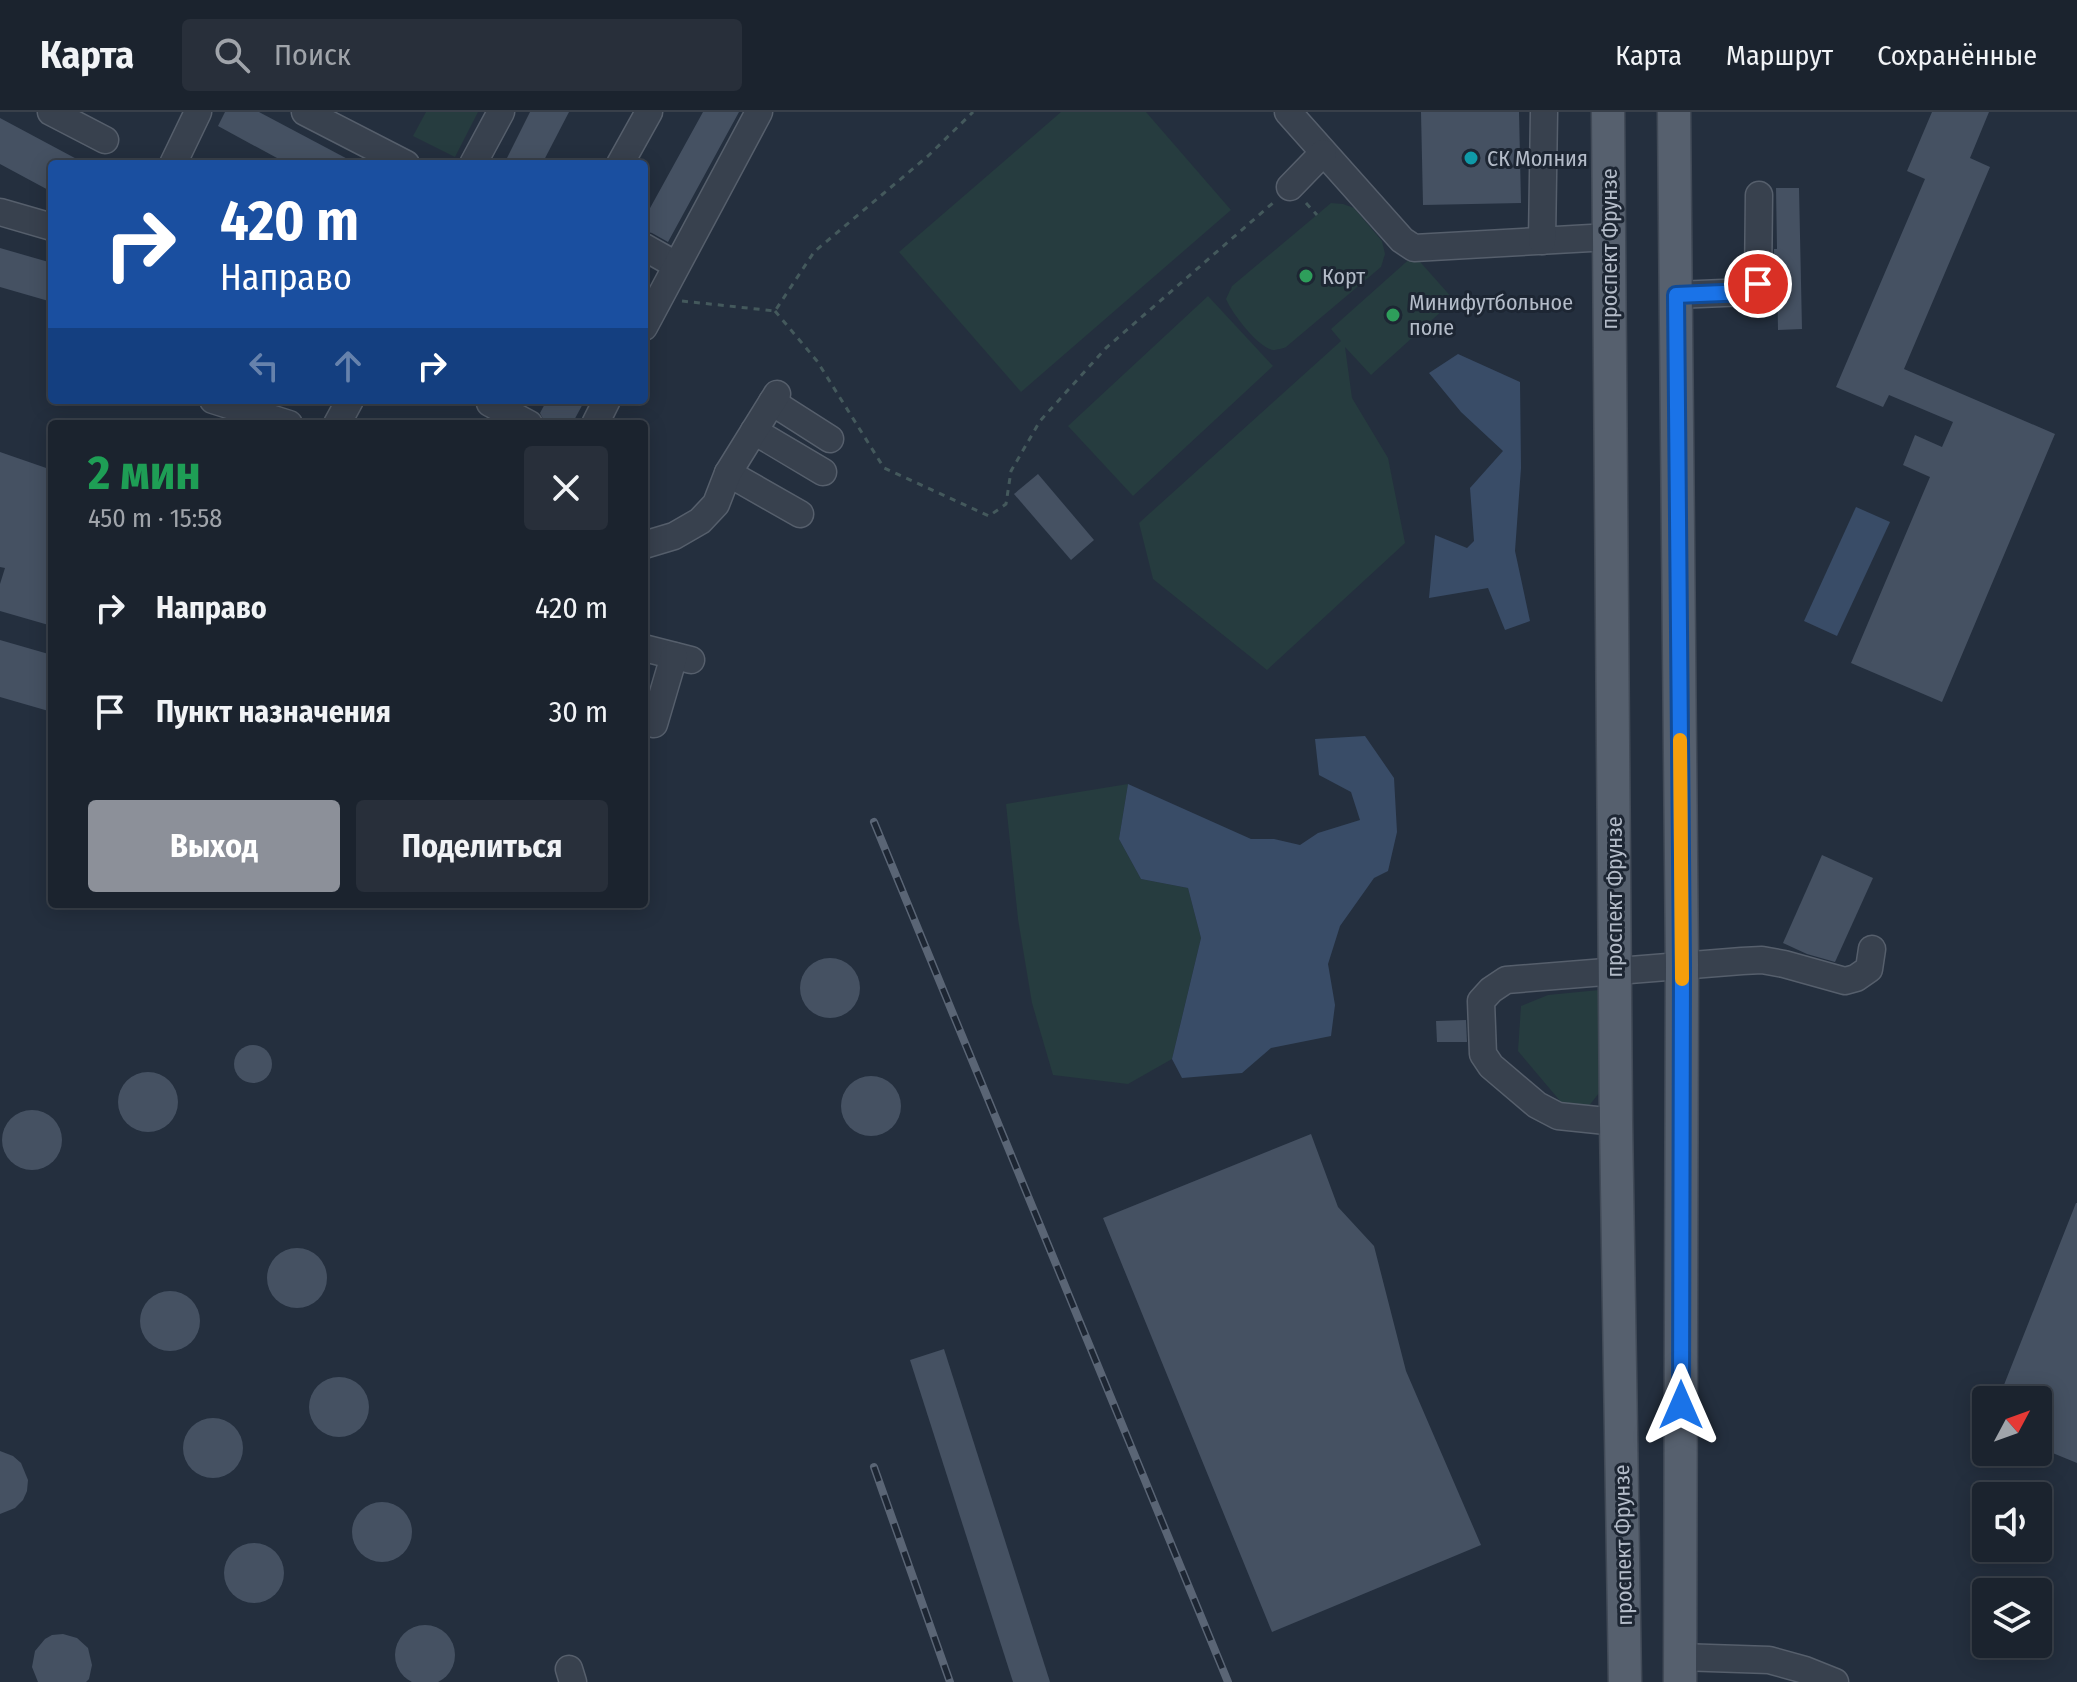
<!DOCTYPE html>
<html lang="ru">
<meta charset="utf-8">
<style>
:root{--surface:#1b232e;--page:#282f3a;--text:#f1f3f6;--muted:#a0a4aa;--line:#39404a;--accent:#8c9099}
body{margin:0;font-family:"Fira Sans Condensed",sans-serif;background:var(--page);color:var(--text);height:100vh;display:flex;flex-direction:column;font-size:30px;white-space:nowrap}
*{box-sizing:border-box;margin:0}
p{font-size:26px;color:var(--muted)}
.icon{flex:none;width:44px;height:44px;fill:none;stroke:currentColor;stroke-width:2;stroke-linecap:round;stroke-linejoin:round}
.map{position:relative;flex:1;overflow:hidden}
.panel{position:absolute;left:48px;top:308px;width:600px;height:488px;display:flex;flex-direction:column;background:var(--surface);border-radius:8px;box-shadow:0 4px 20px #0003,0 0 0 2px var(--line)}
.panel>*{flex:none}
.top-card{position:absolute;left:48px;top:48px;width:600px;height:244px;border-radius:8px;box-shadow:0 4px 20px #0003,0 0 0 2px var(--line);background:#1a4fa0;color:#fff;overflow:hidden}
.needle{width:52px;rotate:49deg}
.buttons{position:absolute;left:1972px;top:1274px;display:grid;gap:16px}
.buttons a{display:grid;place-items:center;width:80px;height:80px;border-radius:8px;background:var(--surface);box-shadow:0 4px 20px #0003,0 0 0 2px var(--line);font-size:40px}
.pin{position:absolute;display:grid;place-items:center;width:68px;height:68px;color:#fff;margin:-34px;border:4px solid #fff;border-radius:50%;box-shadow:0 2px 8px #0007}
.me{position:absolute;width:88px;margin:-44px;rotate:0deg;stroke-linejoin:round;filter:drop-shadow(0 0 6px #0008)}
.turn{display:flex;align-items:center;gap:28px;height:168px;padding:0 40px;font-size:36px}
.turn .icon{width:104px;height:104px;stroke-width:2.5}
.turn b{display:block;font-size:56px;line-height:68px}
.lanes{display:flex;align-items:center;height:76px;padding:0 40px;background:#0003;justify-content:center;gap:40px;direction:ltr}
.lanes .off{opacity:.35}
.round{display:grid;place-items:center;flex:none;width:84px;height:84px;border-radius:8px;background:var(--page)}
.head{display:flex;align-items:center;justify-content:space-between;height:136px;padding:0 40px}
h1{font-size:48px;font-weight:700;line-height:60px;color:#1e9e55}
.cta{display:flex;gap:16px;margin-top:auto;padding:16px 40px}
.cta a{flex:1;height:92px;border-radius:8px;background:var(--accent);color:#fff;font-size:32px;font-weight:700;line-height:92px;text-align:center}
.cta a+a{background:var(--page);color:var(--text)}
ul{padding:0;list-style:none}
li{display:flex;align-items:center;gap:24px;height:104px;padding:0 40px}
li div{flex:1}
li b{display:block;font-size:30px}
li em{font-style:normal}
header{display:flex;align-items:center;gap:48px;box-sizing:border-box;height:112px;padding:0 40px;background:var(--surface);border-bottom:2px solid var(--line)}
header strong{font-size:38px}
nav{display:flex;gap:44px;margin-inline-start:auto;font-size:28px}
.search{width:560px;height:72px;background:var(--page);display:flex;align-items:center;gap:20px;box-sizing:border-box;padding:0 28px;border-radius:8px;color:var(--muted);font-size:30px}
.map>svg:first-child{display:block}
</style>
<header>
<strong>Карта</strong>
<div class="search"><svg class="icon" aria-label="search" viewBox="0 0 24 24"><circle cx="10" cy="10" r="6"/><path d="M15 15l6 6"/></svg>Поиск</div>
<nav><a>Карта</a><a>Маршрут</a><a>Сохранённые</a></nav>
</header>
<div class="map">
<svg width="2077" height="1570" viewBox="0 0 2077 1570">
<rect width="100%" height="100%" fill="#242f3e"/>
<g fill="#263c3f">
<polygon points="426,0 478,0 455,45 413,24"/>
<polygon points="1061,0 1146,0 1231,98 1021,280 899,140"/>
<path d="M1331,91l12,1 11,4 28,33 3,13 -4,13 -95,80c-2,1 -10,3 -13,3 -16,-3 -41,-37 -47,-51l6,-13z"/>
<polygon points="1414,143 1454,188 1371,263 1345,235 1352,286 1388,346 1405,431 1267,558 1153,467 1139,411 1341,229 1331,217"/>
<polygon points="1208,184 1273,254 1133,384 1068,314"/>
<polygon points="1128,672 1119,727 1141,767 1188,776 1201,826 1172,947 1128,972 1053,963 1032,891 1018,807 1006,692"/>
<polygon points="1599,878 1603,976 1588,995 1566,996 1518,939 1521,894 1548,883"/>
</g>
<g fill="#394c67">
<polygon points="1458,242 1520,270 1521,356 1515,439 1530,509 1505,518 1488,476 1429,486 1435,423 1467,436 1474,429 1470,376 1503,339 1461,300 1429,261"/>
<polygon points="1856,395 1890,410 1837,524 1804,509"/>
<polygon points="1365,624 1394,666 1397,720 1388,759 1374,766 1340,814 1328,852 1335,893 1331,924 1271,936 1242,961 1182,966 1172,947 1201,826 1188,776 1141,767 1119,727 1128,672 1251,727 1274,727 1300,733 1318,721 1360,708 1351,680 1319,663 1315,627"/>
</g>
<g fill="#455162">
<polygon points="225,0 259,0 357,52 288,52 218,14"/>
<polygon points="530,0 569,0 542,52 504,52"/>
<polygon points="703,0 739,0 668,130 652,121 644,119 644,107"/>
<polygon points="1421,0 1519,0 1521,91 1423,93"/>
<polygon points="1932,0 1989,0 1970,46 1990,55 1904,257 2055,322 1942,590 1851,551 1930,365 1903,353 1915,323 1942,335 1953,310 1889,283 1883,295 1836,275 1925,67 1907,59"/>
<polygon points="0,6 86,52 52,52 52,80 0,52"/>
<polygon points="1776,76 1799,76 1802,217 1778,218 1777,159 1774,159 1774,137 1777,137"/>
<polygon points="0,136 52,151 52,190 0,175"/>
<polygon points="547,288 585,288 572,312 545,311 540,301"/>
<polygon points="0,340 52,358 52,514 0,499 0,472 5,456 0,455"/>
<polygon points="1038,362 1094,428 1071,448 1014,382"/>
<polygon points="0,528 52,543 52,600 0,585"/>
<polygon points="1822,743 1873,766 1835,850 1807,842 1783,831"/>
<circle cx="830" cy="876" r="30"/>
<polygon points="1466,908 1467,930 1437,930 1436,909"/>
<circle cx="253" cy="952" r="19"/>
<circle cx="148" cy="990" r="30"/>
<circle cx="871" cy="994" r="30"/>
<circle cx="32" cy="1028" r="30"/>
<polygon points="1311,1022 1338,1095 1374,1134 1406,1259 1481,1433 1272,1520 1103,1106"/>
<polygon points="2076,1091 2077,1091 2077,1351 2038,1335 2038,1288 1998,1288"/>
<circle cx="297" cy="1166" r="30"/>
<circle cx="170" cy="1209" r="30"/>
<polygon points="944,1237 1050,1570 1013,1570 910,1248"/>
<circle cx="339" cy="1295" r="30"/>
<circle cx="213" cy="1336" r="30"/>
<polygon points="0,1339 13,1344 21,1351 28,1368 27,1379 23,1388 15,1396 0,1402"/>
<circle cx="382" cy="1420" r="30"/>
<circle cx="254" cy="1461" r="30"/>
<circle cx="425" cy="1543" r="30"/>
<polygon points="63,1522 77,1526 88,1536 92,1553 89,1567 86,1570 38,1570 32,1555 35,1539 45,1527 52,1523"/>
</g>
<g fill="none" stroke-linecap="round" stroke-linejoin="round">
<defs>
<g id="minor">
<polyline points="51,0 105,28"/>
<polyline points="305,0 406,52"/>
<polyline points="1288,0 1402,128 1414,136 1609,125"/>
<polyline points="173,52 198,0"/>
<polyline points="473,52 501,0"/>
<polyline points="620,52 649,0"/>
<polyline points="1290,75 1323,41"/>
<polyline points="0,100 52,115"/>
<polyline points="1542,129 1544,0"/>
<polyline points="644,135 676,153"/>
<polyline points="1676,183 1747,180 1754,177 1758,172 1759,83"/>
<polyline points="644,215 759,0"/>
<polyline points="213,288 289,312"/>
<polyline points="772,290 830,327"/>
<polyline points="490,291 529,312"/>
<polyline points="337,312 350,288"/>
<polyline points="595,312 607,288"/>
<polyline points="754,319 823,360"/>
<polyline points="728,361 800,402"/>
<polyline points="644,433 674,424 700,409 716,392 728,361 777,282"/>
<polyline points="644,536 691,548"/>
<polyline points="654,612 674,544"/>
<polyline points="1616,1010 1558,1004 1537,993 1491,954 1483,942 1481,889 1491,878 1506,868 1742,849 1762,848 1784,852 1845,869 1856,866 1869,857 1872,837"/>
<polyline points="1680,1545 1769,1548 1805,1558 1835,1570"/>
<polyline points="569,1557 573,1570"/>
</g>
<g id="major">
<polyline points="1608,0 1616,1010 1625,1570"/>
<polyline points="1674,0 1682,853 1680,1570"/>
</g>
</defs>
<use href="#minor" stroke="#565f6c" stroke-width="29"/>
<use href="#major" stroke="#414a57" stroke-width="35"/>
<g stroke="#44595c" stroke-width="3" stroke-dasharray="6 6" stroke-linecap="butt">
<polyline points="1306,91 1317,103"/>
<polyline points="682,189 775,199 814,140 928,44 973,0"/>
<polyline points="775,199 817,249 884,356 989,404 1006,392 1011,359 1040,309 1106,236 1274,90"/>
</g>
<use href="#minor" stroke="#38414e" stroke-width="26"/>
<use href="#major" stroke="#56606e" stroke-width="32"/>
<defs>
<g id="rail">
<polyline points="874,710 1228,1570"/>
<polyline points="874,1355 950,1570"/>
</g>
</defs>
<use href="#rail" stroke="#5a6575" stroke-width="8"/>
<use href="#rail" stroke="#1d2633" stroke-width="5" stroke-dasharray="15" stroke-linecap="butt"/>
</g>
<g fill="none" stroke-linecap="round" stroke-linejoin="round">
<defs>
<polyline id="route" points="1681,1293 1682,853 1676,183 1747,180 1758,172"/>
</defs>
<use href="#route" stroke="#114b97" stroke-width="20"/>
<use href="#route" stroke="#1a73e8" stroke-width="14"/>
<polyline stroke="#f59e0b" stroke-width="14" points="1680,628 1682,867"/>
</g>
<circle fill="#0f9aa8" stroke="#1d2633" stroke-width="3" cx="1471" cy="46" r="8"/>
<g fill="#2e9e5b" stroke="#1d2633" stroke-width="3">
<circle cx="1306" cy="164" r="8"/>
<circle cx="1393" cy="203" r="8"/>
</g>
<g text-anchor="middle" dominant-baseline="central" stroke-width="6" stroke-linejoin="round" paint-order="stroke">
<g font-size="22" fill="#b4bcc9" stroke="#1d2633" text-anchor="start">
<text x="1487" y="46">СК Молния</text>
<text x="1322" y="164">Корт</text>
<text x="1409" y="190">Минифутбольное<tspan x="1409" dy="25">поле</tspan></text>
</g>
<g font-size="22" fill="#b4bcc9" stroke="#1d2633">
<text transform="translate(1609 137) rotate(-90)">проспект Фрунзе</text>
<text transform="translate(1614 785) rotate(-90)">проспект Фрунзе</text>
<text transform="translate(1623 1433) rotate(-91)">проспект Фрунзе</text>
</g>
</g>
</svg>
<div class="buttons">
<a><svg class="needle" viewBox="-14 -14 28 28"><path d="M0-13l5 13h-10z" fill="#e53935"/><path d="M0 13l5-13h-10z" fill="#a0a4aa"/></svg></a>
<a><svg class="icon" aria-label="sound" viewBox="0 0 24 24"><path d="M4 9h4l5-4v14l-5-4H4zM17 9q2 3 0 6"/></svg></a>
<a><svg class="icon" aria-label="layers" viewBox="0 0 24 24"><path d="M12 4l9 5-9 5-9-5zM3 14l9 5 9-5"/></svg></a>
</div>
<div class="pin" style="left:1758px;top:172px;background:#d93025"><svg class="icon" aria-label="arrive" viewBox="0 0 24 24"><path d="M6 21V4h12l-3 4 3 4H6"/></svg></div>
<svg class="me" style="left:1681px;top:1293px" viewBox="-20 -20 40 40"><path d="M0-17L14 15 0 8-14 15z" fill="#1a73e8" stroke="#fff" stroke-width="4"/></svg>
<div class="top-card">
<div class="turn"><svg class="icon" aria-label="right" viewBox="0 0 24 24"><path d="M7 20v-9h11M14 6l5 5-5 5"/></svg><div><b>420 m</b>Направо</div></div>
<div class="lanes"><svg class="icon off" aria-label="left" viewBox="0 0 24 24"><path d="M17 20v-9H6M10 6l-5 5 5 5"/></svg><svg class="icon off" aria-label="ahead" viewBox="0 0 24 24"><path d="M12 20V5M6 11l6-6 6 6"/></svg><svg class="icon" aria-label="right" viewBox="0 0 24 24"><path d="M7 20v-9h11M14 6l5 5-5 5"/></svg></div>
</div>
<section class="panel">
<div class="head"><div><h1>2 мин</h1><p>450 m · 15:58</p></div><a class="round"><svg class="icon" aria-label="close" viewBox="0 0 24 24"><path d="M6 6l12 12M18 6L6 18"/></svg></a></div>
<ul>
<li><svg class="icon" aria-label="right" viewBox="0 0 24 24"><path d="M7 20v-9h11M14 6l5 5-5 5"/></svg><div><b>Направо</b></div><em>420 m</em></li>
<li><svg class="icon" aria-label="arrive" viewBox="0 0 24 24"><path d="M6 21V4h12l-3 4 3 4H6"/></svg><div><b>Пункт назначения</b></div><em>30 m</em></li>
</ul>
<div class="cta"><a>Выход</a><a>Поделиться</a></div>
</section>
</div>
